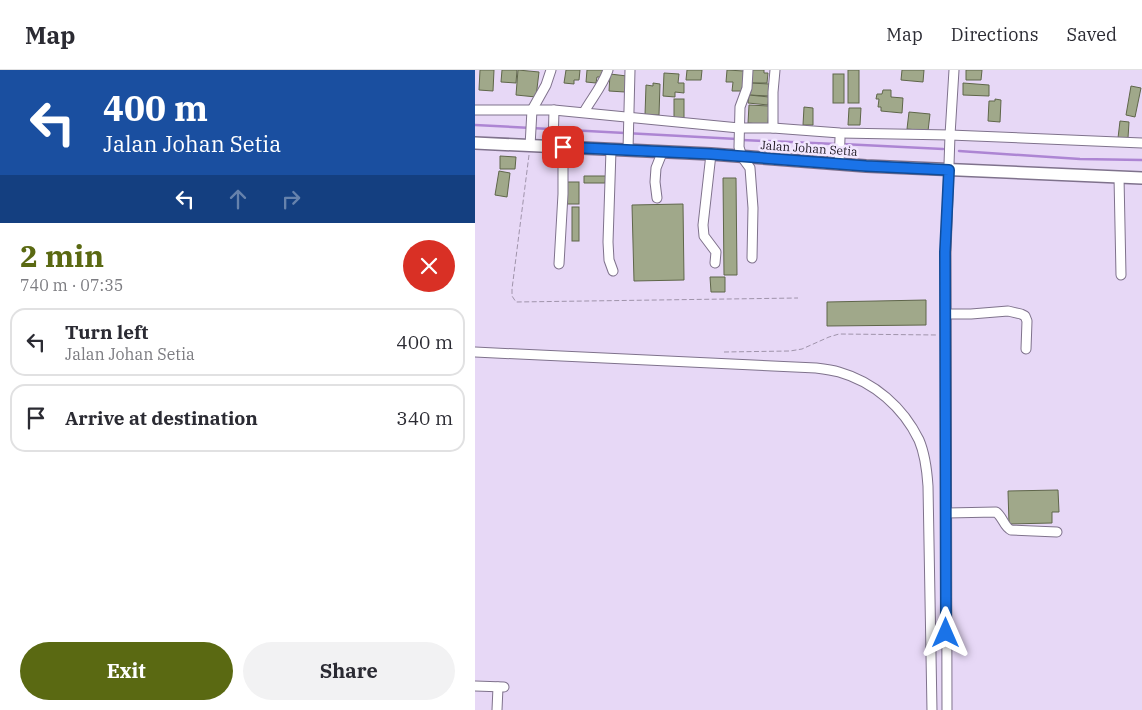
<!DOCTYPE html>
<meta charset="utf-8">
<style>
:root{--surface:#fff;--page:#f2f2f3;--text:#2b2b33;--muted:#7c7c81;--line:#e1e1e2;--accent:#5a6912}
body{margin:0;font-family:"IBM Plex Serif",serif;background:var(--page);color:var(--text);height:100vh;display:flex;flex-direction:column;font-size:19px;white-space:nowrap}
*{box-sizing:border-box;margin:0}
p{font-size:16px;color:var(--muted)}
.icon{flex:none;width:28px;height:28px;fill:none;stroke:currentColor;stroke-width:2;stroke-linecap:round;stroke-linejoin:round}
.map{position:relative;flex:1;overflow:hidden}
.side{display:flex;flex-direction:column;background:var(--surface);width:475px}
.side>*{flex:none}
.guide{background:#1a4fa0;color:#fff;overflow:hidden}
.pin{position:absolute;display:grid;place-items:center;width:42px;height:42px;color:#fff;margin:-21px;border-radius:10px;box-shadow:0 2px 8px #0006}
.me{position:absolute;width:55px;margin:-28px;rotate:0deg;stroke-linejoin:round;filter:drop-shadow(0 0 4px #0008)}
.turn{display:flex;align-items:center;gap:18px;height:105px;padding:0 20px;font-size:22px}
.turn .icon{width:65px;height:65px;stroke-width:2.5}
.turn b{display:block;font-size:35px;line-height:42px}
.lanes{display:flex;align-items:center;height:48px;padding:0 20px;background:#0003;justify-content:center;gap:25px;direction:ltr}
.lanes .off{opacity:.35}
.round{display:grid;place-items:center;flex:none;width:52px;height:52px;border-radius:26px;background:var(--page)}
.head{display:flex;align-items:center;justify-content:space-between;height:85px;padding:0 20px}
h1{font-size:30px;font-weight:700;line-height:38px;color:var(--accent)}
.primary-button{display:flex;gap:10px;margin-top:auto;padding:10px 20px}
.primary-button a{flex:1;height:58px;border-radius:30px;background:var(--accent);color:#fff;font-size:20px;font-weight:700;line-height:58px;text-align:center}
.primary-button a+a{background:var(--page);color:var(--text)}
ul{padding:0;list-style:none}
li{display:flex;align-items:center;gap:15px;height:68px;margin:0 10px 8px;padding:0 10px;border:2px solid var(--line);border-radius:15px}
li div{flex:1}
li b{display:block;font-size:19px}
li em{font-style:normal}
header{display:flex;align-items:center;gap:30px;box-sizing:border-box;height:70px;padding:0 25px;background:var(--surface);border-bottom:1px solid var(--line)}
header strong{font-size:24px}
nav{display:flex;gap:28px;margin-inline-start:auto;font-size:18px}
main{display:flex;flex:1;min-height:0}
.map>svg:first-child{display:block}
</style>
<header>
<strong>Map</strong>
<nav><a>Map</a><a>Directions</a><a>Saved</a></nav>
</header>
<main>
<section class="side">
<div class="guide">
<div class="turn"><svg class="icon" aria-label="left" viewBox="0 0 24 24"><path d="M17 20v-9H6M10 6l-5 5 5 5"/></svg><div><b>400 m</b>Jalan Johan Setia</div></div>
<div class="lanes"><svg class="icon" aria-label="left" viewBox="0 0 24 24"><path d="M17 20v-9H6M10 6l-5 5 5 5"/></svg><svg class="icon off" aria-label="ahead" viewBox="0 0 24 24"><path d="M12 20V5M6 11l6-6 6 6"/></svg><svg class="icon off" aria-label="right" viewBox="0 0 24 24"><path d="M7 20v-9h11M14 6l5 5-5 5"/></svg></div>
</div>
<div class="head"><div><h1>2 min</h1><p>740 m · 07:35</p></div><a class="round" style="background:#d93025;color:#fff"><svg class="icon" aria-label="close" viewBox="0 0 24 24"><path d="M6 6l12 12M18 6L6 18"/></svg></a></div>
<ul>
<li><svg class="icon" aria-label="left" viewBox="0 0 24 24"><path d="M17 20v-9H6M10 6l-5 5 5 5"/></svg><div><b>Turn left</b><p>Jalan Johan Setia</p></div><em>400 m</em></li>
<li><svg class="icon" aria-label="arrive" viewBox="0 0 24 24"><path d="M6 21V4h12l-3 4 3 4H6"/></svg><div><b>Arrive at destination</b></div><em>340 m</em></li>
</ul>
<div class="primary-button"><a>Exit</a><a>Share</a></div>
</section>
<div class="map">
<svg width="667" height="640" viewBox="0 0 667 640">
<rect width="100%" height="100%" fill="#e7d8f6"/>
<g fill="none" stroke-linecap="round" stroke-linejoin="round">
<g stroke="#ad85d3" stroke-width="2.5">
<polyline points="0,55 262,69"/>
<polyline points="267,70 361,74"/>
<polyline points="367,74 468,79"/>
<polyline points="484,81 605,89 667,90"/>
</g>
</g>
<g fill="#a0a88a" stroke="#5f664a">
<polygon points="5,0 19,0 18,21 4,20"/>
<polygon points="27,0 42,0 41,13 26,12"/>
<polygon points="43,0 64,2 61,27 41,25"/>
<polygon points="91,0 105,0 104,10 99,10 99,14 89,13"/>
<polygon points="112,0 128,0 128,7 122,7 121,13 111,12"/>
<polygon points="212,0 227,0 226,10 211,10"/>
<polygon points="252,0 269,1 267,21 257,21 258,12 251,12"/>
<polygon points="276,0 289,0 289,3 293,3 292,13 275,13"/>
<rect x="373" y="0" width="11" height="33"/>
<polygon points="427,0 449,0 448,12 426,10"/>
<polygon points="491,0 507,0 506,10 491,10"/>
<polygon points="189,3 204,4 203,13 209,13 209,23 200,22 200,27 188,26"/>
<polygon points="135,4 152,6 150,22 134,21"/>
<rect x="358" y="4" width="11" height="29"/>
<polygon points="178,13 185,14 184,45 170,45 171,15 178,16"/>
<polygon points="275,13 295,14 294,26 274,25"/>
<polygon points="488,13 514,15 514,26 488,25"/>
<polygon points="656,16 666,18 660,47 651,45"/>
<polygon points="408,20 416,20 416,27 428,28 427,43 406,41 406,37 403,37 404,29 401,29 402,24 407,24"/>
<polygon points="274,25 294,27 293,35 273,33"/>
<rect x="199" y="29" width="10" height="20"/>
<polygon points="520,29 526,30 525,52 513,51 514,31 520,31"/>
<polygon points="274,35 294,36 293,55 273,53"/>
<polygon points="329,37 338,38 338,55 328,55"/>
<polygon points="374,38 386,38 385,55 373,55"/>
<polygon points="434,42 455,44 453,61 432,59"/>
<polygon points="645,51 654,52 653,68 643,68"/>
<polygon points="25,86 41,87 40,99 25,99"/>
<polygon points="24,101 35,103 32,127 20,125"/>
<polygon points="109,106 131,106 130,113 109,113"/>
<polygon points="248,108 261,108 262,205 249,205"/>
<rect x="92" y="112" width="12" height="22"/>
<polygon points="208,134 209,210 159,211 157,135"/>
<rect x="97" y="137" width="7" height="34"/>
<polygon points="235,207 250,207 250,222 236,222"/>
<polygon points="451,230 451,255 352,256 352,232"/>
<polygon points="583,420 584,442 577,442 577,453 534,454 533,421"/>
</g>
<g fill="none" stroke-linecap="round" stroke-linejoin="round">
<defs>
<g id="minor">
<polyline points="273,0 272,18 265,37 264,77 267,87 275,98 278,138 277,188"/>
<polyline points="0,40 79,40 264,58 298,58 365,63 475,65 667,73"/>
<path d="M109,42c8,-14 19,-27 24,-42"/>
<polyline points="298,58 298,22 300,0"/>
<polyline points="55,76 57,40 71,15 76,0"/>
<polyline points="78,76 79,40"/>
<polyline points="136,80 133,172 134,190 138,201"/>
<polyline points="153,80 155,0"/>
<polyline points="236,84 228,155 229,166 241,182 240,193"/>
<polyline points="364,94 365,68"/>
<polyline points="644,107 646,205"/>
<polyline points="182,128 180,112 181,98 187,83"/>
<polyline points="84,194 88,124 88,77"/>
<polyline points="471,244 496,244 533,241 546,244 550,246 552,251 551,279"/>
<path d="M0,282l341,16c8,1 16,2 23,4 35,10 64,35 80,68 6,14 8,31 9,46l4,224"/>
<path d="M472,443l49,-1c7,5 8,15 15,18l46,2"/>
<polyline points="0,616 29,617"/>
<polyline points="22,640 23,617"/>
<polyline points="472,640 471,183 475,65 479,0"/>
</g>
<polyline id="major" points="0,73 236,84 391,96 667,108"/>
</defs>
<use href="#minor" stroke="#7f728c" stroke-width="11"/>
<use href="#major" stroke="#7f728c" stroke-width="14"/>
<g stroke="#a094ab" stroke-width="1" stroke-dasharray="5 2.5" stroke-linecap="butt">
<polyline points="54,85 37,219 37,226 41,232 323,228"/>
<polyline points="249,282 315,281 327,279 354,267 364,264 463,265"/>
</g>
<use href="#minor" stroke="#fff" stroke-width="9"/>
<use href="#major" stroke="#fff" stroke-width="11"/>
</g>
<g fill="none" stroke-linecap="round" stroke-linejoin="round">
<defs>
<polyline id="route" points="88,77 236,84 391,96 474,100 470,182 471,563"/>
</defs>
<use href="#route" stroke="#114b97" stroke-width="12"/>
<use href="#route" stroke="#1a73e8" stroke-width="9"/>
</g>
<g text-anchor="middle" dominant-baseline="central" stroke-width="5" stroke-linejoin="round" paint-order="stroke">
<g font-size="12" fill="#1c1721" stroke="#f2e7ff">
<text transform="translate(334 78) rotate(4)">Jalan Johan Setia</text>
</g>
</g>
</svg>
<div class="pin" style="left:88px;top:77px;background:#d93025"><svg class="icon" aria-label="arrive" viewBox="0 0 24 24"><path d="M6 21V4h12l-3 4 3 4H6"/></svg></div>
<svg class="me" style="left:471px;top:563px" viewBox="-20 -20 40 40"><path d="M0-17L14 15 0 8-14 15z" fill="#1a73e8" stroke="#fff" stroke-width="4"/></svg>
</div>
</main>
